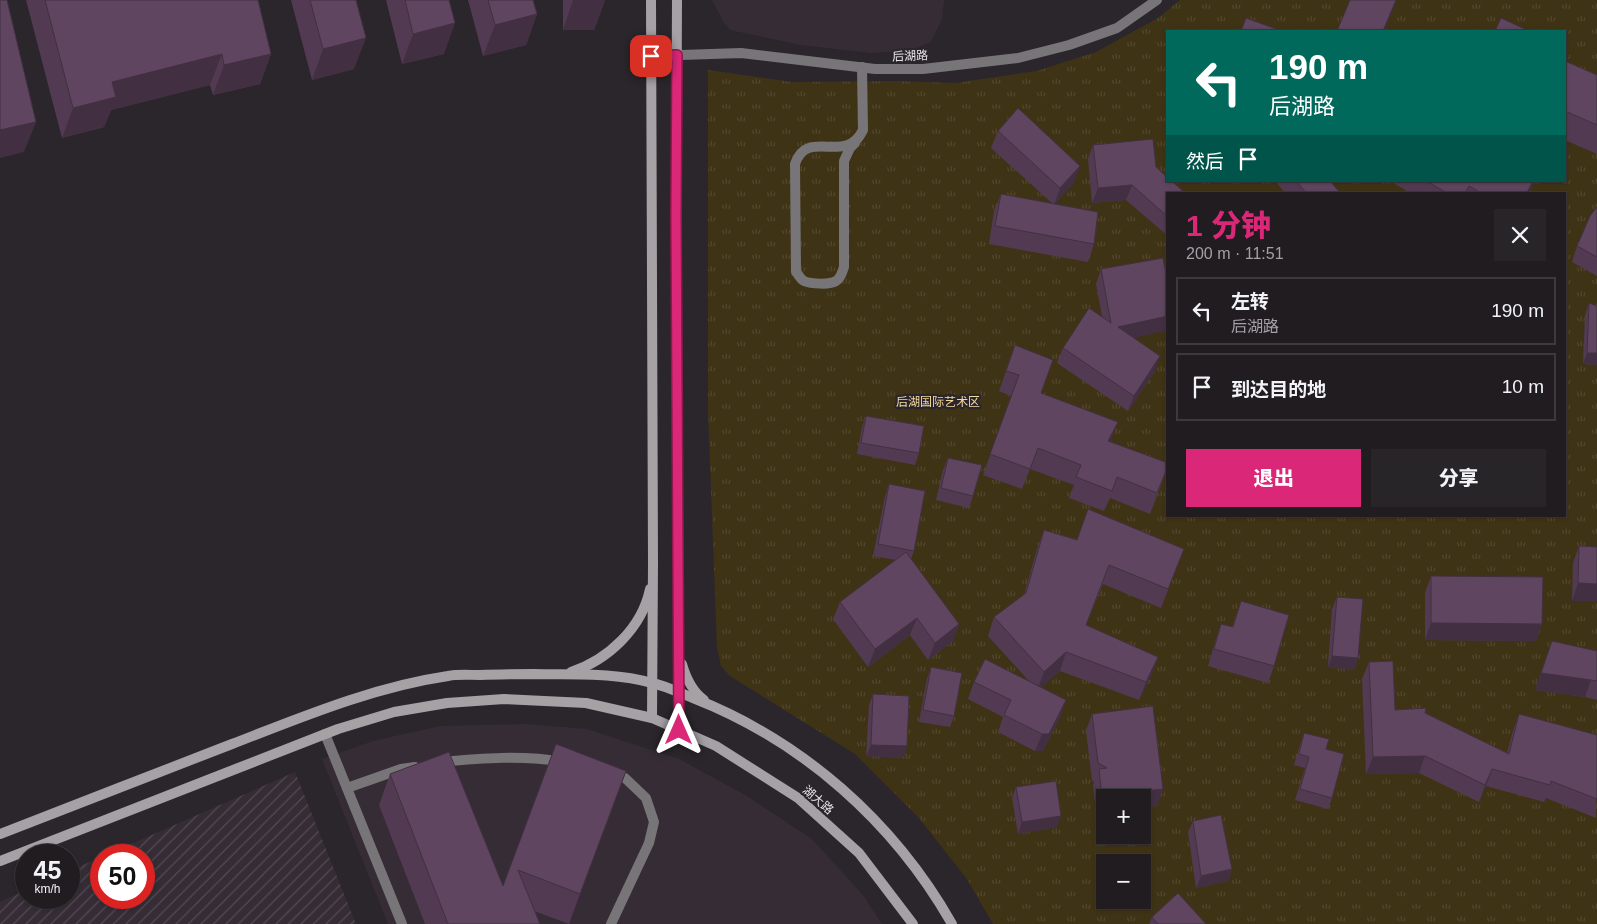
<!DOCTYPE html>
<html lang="zh">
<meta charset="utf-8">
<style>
:root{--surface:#201c20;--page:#282529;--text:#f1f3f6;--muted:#a2a1a5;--line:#3d3a3e;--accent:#db2777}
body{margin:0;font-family:Arial,"Noto Sans SC",sans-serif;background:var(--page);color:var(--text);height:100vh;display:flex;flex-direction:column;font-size:19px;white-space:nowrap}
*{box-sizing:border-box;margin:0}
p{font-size:16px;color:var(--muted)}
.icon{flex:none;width:28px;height:28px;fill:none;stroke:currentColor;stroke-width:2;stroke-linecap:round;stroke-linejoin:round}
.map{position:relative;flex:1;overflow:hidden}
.panel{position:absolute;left:1166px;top:192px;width:400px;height:325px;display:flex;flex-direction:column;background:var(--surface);border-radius:0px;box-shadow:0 1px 4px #0004,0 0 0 1px var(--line)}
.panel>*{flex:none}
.guide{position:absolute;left:1166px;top:30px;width:400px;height:152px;border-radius:0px;box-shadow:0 1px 4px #0004,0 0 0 1px var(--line);background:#00695c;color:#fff;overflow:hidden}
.tools{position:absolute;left:1096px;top:789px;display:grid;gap:10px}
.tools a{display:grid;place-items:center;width:55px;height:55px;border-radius:0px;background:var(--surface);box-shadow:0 1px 4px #0004,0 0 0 1px var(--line);font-size:25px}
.speed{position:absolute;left:15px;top:844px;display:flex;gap:10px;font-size:25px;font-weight:700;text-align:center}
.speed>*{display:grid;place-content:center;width:65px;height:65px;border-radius:50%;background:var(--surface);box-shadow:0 1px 4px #0004,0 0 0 1px var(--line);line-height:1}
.speed small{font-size:12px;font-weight:400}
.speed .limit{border:8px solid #d22;background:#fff;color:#111}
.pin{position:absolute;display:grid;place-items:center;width:42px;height:42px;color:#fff;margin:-21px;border-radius:10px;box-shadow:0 2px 8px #0006}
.me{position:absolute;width:55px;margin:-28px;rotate:0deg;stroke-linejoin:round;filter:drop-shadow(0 0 4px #0008)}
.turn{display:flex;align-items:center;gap:18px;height:105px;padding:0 20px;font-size:22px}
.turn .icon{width:65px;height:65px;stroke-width:2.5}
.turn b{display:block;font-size:35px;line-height:42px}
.then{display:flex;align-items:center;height:48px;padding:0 20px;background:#0003;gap:10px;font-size:19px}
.round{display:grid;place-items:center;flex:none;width:52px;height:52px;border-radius:0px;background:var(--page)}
.summary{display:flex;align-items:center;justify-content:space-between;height:85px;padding:0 20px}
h1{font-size:30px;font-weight:800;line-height:38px;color:var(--accent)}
.button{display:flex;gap:10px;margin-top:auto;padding:10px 20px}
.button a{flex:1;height:58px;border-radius:0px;background:var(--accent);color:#fff;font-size:20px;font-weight:800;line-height:58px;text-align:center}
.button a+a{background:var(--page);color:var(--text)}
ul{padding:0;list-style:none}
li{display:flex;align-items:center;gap:15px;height:68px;margin:0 10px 8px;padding:0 10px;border:2px solid var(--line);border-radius:0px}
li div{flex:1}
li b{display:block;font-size:19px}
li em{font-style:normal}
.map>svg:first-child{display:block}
</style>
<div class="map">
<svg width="1597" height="924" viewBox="0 0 1597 924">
<defs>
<pattern id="industrial-furrows" width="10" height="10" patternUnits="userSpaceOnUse" patternTransform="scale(1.25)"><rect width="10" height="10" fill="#362c36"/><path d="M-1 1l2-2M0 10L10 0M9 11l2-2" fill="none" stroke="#534a53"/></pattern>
<pattern id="park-tufts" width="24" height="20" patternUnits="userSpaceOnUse" patternTransform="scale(1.25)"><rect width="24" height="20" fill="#3f3316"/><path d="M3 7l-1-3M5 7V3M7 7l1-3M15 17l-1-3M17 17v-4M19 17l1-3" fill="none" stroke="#52472d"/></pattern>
</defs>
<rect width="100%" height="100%" fill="#2b262b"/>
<g fill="#362c36">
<polygon points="712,0 944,0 942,19 931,42 908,51 871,53 800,45 730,30 723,21"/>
<polygon points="526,724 587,729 679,759 747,796 812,839 863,895 882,924 388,924 322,759 373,741 440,726"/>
</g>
<polygon fill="url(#industrial-furrows)" points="295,772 356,924 0,924 0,902 26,890 26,898 69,898 69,871 101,857 101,898 144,898 144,855 106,855"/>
<path fill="url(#park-tufts)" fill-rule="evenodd" d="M1180,0h417v924h-604l-26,-45 -48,-61 -64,-64 -125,-78 -9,-10 -4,-19 -9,-237v-340l84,12 103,-1 61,2 81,-12 59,-19 62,-34zM1168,31h397v150h-397zM1168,194h397v322h-397zM1105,798h37v37h-37zM1105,862h37v38h-37z"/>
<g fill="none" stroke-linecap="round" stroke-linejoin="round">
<g stroke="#787578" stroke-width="10">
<polyline points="651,56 741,53 875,69 923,69 1018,58 1069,45 1117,28 1157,0"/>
<path d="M855,143l-5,5 -6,13v106c-2,5 -3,11 -8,14 -6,4 -25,3 -32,0 -4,-2 -5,-6 -8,-9l-1,-108c12,-37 51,2 68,-34l-1,-63"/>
<polyline points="325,734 402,924"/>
<path d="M441,762c41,-4 82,-7 123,0"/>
<polyline points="347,788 401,769 415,767"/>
<polyline points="611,924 649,843 654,822 646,798 625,778 612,774"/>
</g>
<g stroke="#a5a1a5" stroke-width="10">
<polyline points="651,0 653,563 652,718"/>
<polyline points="677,0 676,214 679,730"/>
<path d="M682,664c4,14 10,27 22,36"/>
<path d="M571,672c37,-12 71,-44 79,-83"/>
<path d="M0,834c77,-30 155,-60 232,-90 70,-27 141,-57 216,-68 10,-2 21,-1 32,-1 18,-1 36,-1 54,-1 39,1 80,-2 118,9 14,3 28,10 41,15 110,43 201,124 259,226"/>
<polyline points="0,861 338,729 394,712 447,703 504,699 586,703 652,718 716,746 798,798 859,853 913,924"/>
</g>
</g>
<g fill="#523b52">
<polygon points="26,0 258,0 271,54 260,84 213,95 210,85 111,110 104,127 62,138"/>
<polygon points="291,0 356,0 354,69 312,80"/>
<polygon points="386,0 449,0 444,54 402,64"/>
<polygon points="468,0 533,0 537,14 526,45 483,56"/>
<polygon points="563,0 605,0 594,30 563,30"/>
<polygon points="1565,61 1597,75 1597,154 1565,140"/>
<polygon points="998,131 1074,183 1054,204 1094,244 1088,262 989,244 994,211 1001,194 1053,204 991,148"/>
<polygon points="1093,145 1168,194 1168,236 1126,200 1092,203 1088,159"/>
<polygon points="1275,181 1330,181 1341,194 1286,194"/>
<polygon points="1390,181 1534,181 1529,194 1412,194"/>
<polygon points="1597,207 1597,276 1572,262 1577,246"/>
<polygon points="1101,269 1133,338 1155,371 1128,411 1057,363 1063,348 1102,316 1096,284"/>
<polygon points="1589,303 1597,365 1583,364 1585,315"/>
<polygon points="1015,345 1041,394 1110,442 1168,467 1150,514 1110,498 1104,511 1069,498 1074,485 1030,469 1022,489 983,475 1011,396 999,391"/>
<polygon points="866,416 919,453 915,465 857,454 862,427"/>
<polygon points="948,458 973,496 969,508 936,500 943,470"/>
<polygon points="889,484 914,551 911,559 959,624 953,641 928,660 910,635 868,667 833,619 840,602 896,560 873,556 885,496"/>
<polygon points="1044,530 1177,567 1161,608 1103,584 1086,625 1158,657 1151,676 1139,700 1060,671 1041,687 1066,700 1060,717 1043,751 1035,751 998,732 1003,717 968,699 974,682 1029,681 988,636 994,617 1024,595 1037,549"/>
<polygon points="1579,546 1597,547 1597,601 1572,601 1573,563"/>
<polygon points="1431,576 1542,624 1536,641 1425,640 1425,593"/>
<polygon points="1337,597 1358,658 1354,670 1328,667 1332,609"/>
<polygon points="1241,601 1274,666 1268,683 1208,666 1215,642 1221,624 1232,627"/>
<polygon points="1552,641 1597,651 1597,700 1585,697 1535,690"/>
<polygon points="1369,662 1395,710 1425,713 1507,753 1513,731 1519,714 1597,735 1596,818 1546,798 1544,802 1486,786 1479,802 1419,773 1366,774 1362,679"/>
<polygon points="931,667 954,716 950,727 919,722 927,679"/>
<polygon points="873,694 907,746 903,758 866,756 869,705"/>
<polygon points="1092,714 1163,789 1157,806 1142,808 1142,798 1096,813 1093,786 1094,782 1092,780 1086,731"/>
<polygon points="1304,733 1326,749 1332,798 1328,809 1295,800 1305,768 1294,765 1300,745"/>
<polygon points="556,744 626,771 569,924 534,911 540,924 425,924 379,805 390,774 503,886"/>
<polygon points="1016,787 1057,827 1018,834 1012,798"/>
<polygon points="1193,821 1232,869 1228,881 1196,888 1188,832"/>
<polygon points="1152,917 1206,924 1149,924"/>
</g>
<g fill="#423042">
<polygon points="573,0 605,0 594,30 563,30"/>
<polygon points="1396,0 1397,0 1384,31 1383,31"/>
<polygon points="537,14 526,45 483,56 495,25"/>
<polygon points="455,23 444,54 402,64 413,34"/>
<polygon points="366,38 354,69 312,80 323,49"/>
<polygon points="222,54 210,85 111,110 104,127 62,138 73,108 112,82"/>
<polygon points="271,54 260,84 213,95 224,65"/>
<polygon points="36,122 24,152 0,158 0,130"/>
<polygon points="1080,166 1074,183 1054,205 1060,188"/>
<polygon points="1533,181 1534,181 1529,194 1526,194"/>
<polygon points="1132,185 1126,200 1092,203 1098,188"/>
<polygon points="1168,316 1168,330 1113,343 1118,327"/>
<polygon points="1587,353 1597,353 1597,365 1583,364"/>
<polygon points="1160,356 1155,371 1128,411 1134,396"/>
<polygon points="1118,422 1110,443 1108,441"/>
<polygon points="1578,583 1597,584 1597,601 1572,601"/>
<polygon points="917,618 910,635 868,667 875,649"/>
<polygon points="1431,623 1542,624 1536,641 1425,640"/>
<polygon points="959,624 953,641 928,660 935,643"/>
<polygon points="1066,652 1060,671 1037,691 1044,672"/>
<polygon points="1332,656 1358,658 1354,670 1328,667"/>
<polygon points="1158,657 1151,676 1139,700 1146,682"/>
<polygon points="1541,673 1591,680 1585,697 1535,690"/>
<polygon points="1066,700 1060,717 1043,751 1035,751 1042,734"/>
<polygon points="871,745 907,746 903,758 866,756"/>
<polygon points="1425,756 1419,773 1366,774 1373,757"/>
<polygon points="1492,769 1486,786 1479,802 1485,785"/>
<polygon points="626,771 615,801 569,924 580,894"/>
<polygon points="1163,789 1157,806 1142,808 1142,798 1105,798 1105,812 1096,813 1102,796"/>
<polygon points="1061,816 1057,827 1018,834 1022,822"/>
<polygon points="1232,869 1228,881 1196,888 1201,876"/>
</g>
<g fill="#5f455f" stroke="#423042">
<polygon points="0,0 7,0 36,122 0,130"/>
<polygon points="45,0 258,0 271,54 224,65 222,54 112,82 116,97 73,108"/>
<polygon points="310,0 356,0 366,38 323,49"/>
<polygon points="405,0 449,0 455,23 413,34"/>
<polygon points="488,0 533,0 537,14 495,25"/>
<polygon points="1350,0 1396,0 1383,31 1337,31"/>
<polygon points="1246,18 1282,31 1241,31"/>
<polygon points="1501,18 1529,31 1495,31"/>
<polygon points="1565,61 1597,75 1597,125 1565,111"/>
<polygon points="1018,108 1080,166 1060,188 998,131"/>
<polygon points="1153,139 1156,167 1168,178 1168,181 1172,181 1186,194 1168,194 1168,217 1132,185 1098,188 1093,145"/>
<polygon points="1296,181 1330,181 1341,194 1307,194"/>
<polygon points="1426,181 1533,181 1526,194 1483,194 1469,186 1465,194 1449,194"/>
<polygon points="1001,194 1098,212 1094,244 995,226"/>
<polygon points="1597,207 1597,257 1577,246 1590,216"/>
<polygon points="1163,258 1168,284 1168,316 1118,327 1160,356 1134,396 1063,348 1089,308 1111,323 1101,269"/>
<polygon points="1589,303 1597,306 1597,353 1587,353"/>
<polygon points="1015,345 1053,360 1041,393 1118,422 1108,441 1168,463 1168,466 1157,493 1117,477 1112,491 1076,477 1081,465 1038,448 1030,469 990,454 1019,375 1006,371"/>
<polygon points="866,416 924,426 919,453 861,443"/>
<polygon points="948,458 982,465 973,496 941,488"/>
<polygon points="889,484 925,491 914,551 878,544"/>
<polygon points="1088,509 1184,549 1168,589 1109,565 1086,625 1158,657 1146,682 1066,652 1044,672 994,617 1026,593 1044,530 1077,540"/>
<polygon points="1579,546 1597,547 1597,584 1578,583"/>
<polygon points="906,552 959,624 935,643 917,618 875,649 840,602"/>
<polygon points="1431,576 1543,577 1542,624 1431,623"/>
<polygon points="1337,597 1363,599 1358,658 1332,656"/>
<polygon points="1241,601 1289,615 1274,666 1214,649 1221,624 1233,627"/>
<polygon points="1552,641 1597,651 1597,681 1591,680 1541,673"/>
<polygon points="985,659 1066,700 1049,734 1042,734 1004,715 1011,700 974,682"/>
<polygon points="1393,661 1395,710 1426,708 1425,713 1509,754 1519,714 1597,735 1597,799 1551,781 1550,785 1492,769 1485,785 1425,756 1373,757 1369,662"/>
<polygon points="931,667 962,673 954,716 923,710"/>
<polygon points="873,694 909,696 907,746 871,745"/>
<polygon points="1153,706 1163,789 1102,796 1099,769 1107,768 1098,763 1092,714"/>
<polygon points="1304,733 1329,739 1326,749 1344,754 1332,798 1300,789 1309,757 1299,754"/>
<polygon points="556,744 626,771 580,894 518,870 540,924 448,924 390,774 449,752 503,886"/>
<polygon points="1056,781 1061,816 1022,822 1016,787"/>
<polygon points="1221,815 1232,869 1201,876 1193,821"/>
<polygon points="1178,893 1206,924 1158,924 1152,917"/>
</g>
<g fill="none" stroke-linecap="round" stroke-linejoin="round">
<defs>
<polyline id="route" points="651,56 677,55 676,214 679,730"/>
</defs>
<use href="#route" stroke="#8e194d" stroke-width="12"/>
<use href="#route" stroke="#db2777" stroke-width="9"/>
</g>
<g text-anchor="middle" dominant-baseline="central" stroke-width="4.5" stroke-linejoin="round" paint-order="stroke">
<g font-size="12" fill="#e9e5e9" stroke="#2b262b">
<text transform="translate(910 56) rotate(-2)">后湖路</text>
<text transform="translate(818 800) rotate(41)">湖大路</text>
</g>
<g font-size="12" fill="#f5d99b" stroke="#2b262b">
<text x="938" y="402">后湖国际艺术区</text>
</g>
</g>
</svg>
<div class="tools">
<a>+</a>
<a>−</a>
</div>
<div class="speed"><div>45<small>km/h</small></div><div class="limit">50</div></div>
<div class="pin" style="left:651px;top:56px;background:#d93025"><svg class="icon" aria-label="arrive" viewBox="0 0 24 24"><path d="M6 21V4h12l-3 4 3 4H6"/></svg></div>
<svg class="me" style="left:679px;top:730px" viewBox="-20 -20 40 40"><path d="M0-17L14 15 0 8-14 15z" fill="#db2777" stroke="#fff" stroke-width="4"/></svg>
<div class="guide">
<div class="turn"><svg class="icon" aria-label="left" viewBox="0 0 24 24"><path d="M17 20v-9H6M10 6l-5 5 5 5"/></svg><div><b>190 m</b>后湖路</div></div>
<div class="then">然后<svg class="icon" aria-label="arrive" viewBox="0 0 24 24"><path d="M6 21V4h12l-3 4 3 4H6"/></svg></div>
</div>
<section class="panel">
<div class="summary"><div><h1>1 分钟</h1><p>200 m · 11:51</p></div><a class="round"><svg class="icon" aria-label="close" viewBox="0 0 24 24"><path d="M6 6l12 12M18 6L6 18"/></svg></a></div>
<ul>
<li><svg class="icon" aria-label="left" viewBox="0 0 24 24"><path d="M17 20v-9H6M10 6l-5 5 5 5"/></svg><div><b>左转</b><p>后湖路</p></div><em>190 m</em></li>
<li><svg class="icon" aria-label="arrive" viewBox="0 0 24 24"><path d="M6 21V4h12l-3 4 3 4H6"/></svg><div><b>到达目的地</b></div><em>10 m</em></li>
</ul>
<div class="button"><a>退出</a><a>分享</a></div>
</section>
</div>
